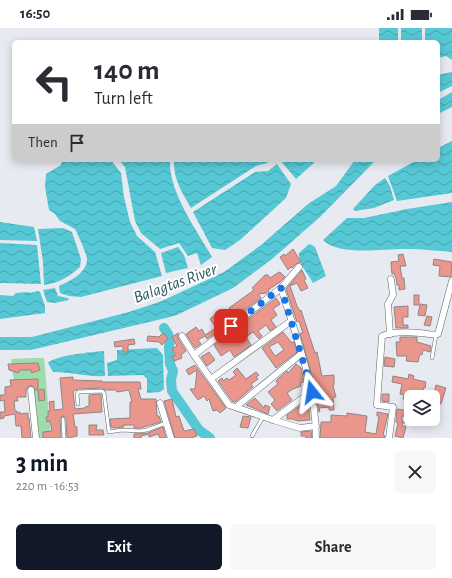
<!DOCTYPE html>
<meta charset="utf-8">
<style>
:root{--surface:#fff;--page:#f7f7f7;--text:#2b2b33;--muted:#7c7c81;--accent:#111827}
body{margin:0;font-family:"Alegreya Sans",sans-serif;background:var(--page);color:var(--text);height:100vh;display:flex;flex-direction:column;font-size:15px;white-space:nowrap}
*{box-sizing:border-box;margin:0}
p{font-size:13px;color:var(--muted)}
.icon{flex:none;width:22px;height:22px;fill:none;stroke:currentColor;stroke-width:2;stroke-linecap:round;stroke-linejoin:round}
.map{position:relative;height:410px;overflow:hidden}
.details{display:flex;flex-direction:column;background:var(--surface);flex:1}
.details>*{flex:none}
.hud{position:absolute;left:12px;top:12px;width:428px;height:122px;border-radius:6px;box-shadow:0 2px 10px #0003;background:#fff;color:var(--text);overflow:hidden}
.fabs{position:absolute;left:404px;top:362px;display:grid;gap:8px}
.fabs a{display:grid;place-items:center;width:36px;height:36px;border-radius:6px;background:var(--surface);box-shadow:0 2px 10px #0003;font-size:20px}
.pin{position:absolute;display:grid;place-items:center;width:34px;height:34px;color:#fff;margin:-17px;border-radius:8px;box-shadow:0 2px 6px #0006}
.me{position:absolute;width:44px;margin:-22px;rotate:345deg;stroke-linejoin:round;filter:drop-shadow(0 0 3px #0008)}
.turn{display:flex;align-items:center;gap:14px;height:84px;padding:0 16px;font-size:18px}
.turn .icon{width:52px;height:52px;stroke-width:2.5}
.turn b{display:block;font-size:28px;line-height:34px}
.then{display:flex;align-items:center;height:38px;padding:0 16px;background:#0003;gap:8px;font-size:15px}
.round{display:grid;place-items:center;flex:none;width:42px;height:42px;border-radius:6px;background:var(--page)}
.summary{display:flex;align-items:center;justify-content:space-between;height:68px;padding:0 16px}
h1{font-size:24px;font-weight:700;line-height:30px;color:var(--accent)}
.cta{display:flex;gap:8px;margin-top:auto;padding:8px 16px}
.cta a{flex:1;height:46px;border-radius:6px;background:var(--accent);color:#fff;font-size:16px;font-weight:700;line-height:46px;text-align:center}
.cta a+a{background:var(--page);color:var(--text)}
.status{display:flex;justify-content:space-between;align-items:center;height:28px;padding:0 20px;background:var(--surface);direction:ltr}
.status svg{height:11px;fill:currentColor}
.map>svg:first-child{display:block}
</style>
<div class="status"><b>16:50</b><svg viewBox="0 0 49 12"><path d="M0 12V9h3v3zM5 12V6h3v6zM10 12V3h3v9zM15 12V0h3v12zM26 1h20v11H26zM47 4h2v5h-2z"/></svg></div>
<div class="map">
<svg width="452" height="410" viewBox="0 0 452 410">
<defs>
<pattern id="water-waves" width="16" height="10" patternUnits="userSpaceOnUse"><rect width="16" height="10" fill="#56c8d5"/><path d="M0 5q4-4 8 0t8 0" fill="none" stroke="#48a4ae"/></pattern>
</defs>
<rect width="100%" height="100%" fill="#e8eaf1"/>
<polygon fill="#9fdcac" points="32,330 44,330 51,410 39,410 33,358 15,361 11,331"/>
<g fill="url(#water-waves)">
<rect x="379" y="0" width="19" height="14"/>
<rect x="401" y="0" width="21" height="14"/>
<polygon points="425,0 452,0 452,32 446,28 438,30 438,14 425,14"/>
<polygon points="452,44 452,58 438,65 438,47"/>
<polygon points="452,64 452,79 438,86 438,72"/>
<polygon points="452,113 452,165 397,173 388,148 417,132 438,132 438,120"/>
<path d="M62,132h50l1,3 8,10 3,24 6,25 7,14 18,16 7,24 -81,21 -12,-1 -9,-3 -1,-7c11,-5 28,-13 28,-27 -1,-7 -9,-24 -12,-30l-15,-8 -5,-7 -6,-4 -4,-23 1,-13 15,-9z"/>
<path d="M119,132h51c-2,31 27,71 42,97l-11,8 -4,-12 -9,3 -9,-13 -19,6 -19,-16 -6,-12 -10,-54z"/>
<path d="M174,132h98l-5,3 -11,3 -65,42c-9,-16 -18,-29 -17,-48z"/>
<polygon points="280,132 317,132 296,151"/>
<polygon points="355,132 376,132 320,189 272,231 233,260 177,287 166,290 31,322 0,322 0,309 32,309 129,284 162,273 224,244 261,217 308,176 336,158"/>
<polygon points="277,136 291,156 286,170 240,212 225,222 212,220 193,184 255,144 268,143"/>
<polygon points="385,150 390,158 394,172 374,180 355,183 353,181 375,157"/>
<path d="M452,174v50c-15,-1 -29,-3 -44,-3 -22,-1 -68,8 -85,-9l24,-22h17l43,-9z"/>
<polygon points="0,194 34,199 37,213 0,212"/>
<path d="M63,200l9,4 9,27 -1,8c-11,10 -21,16 -36,18l-1,-23 -5,-33z"/>
<polygon points="0,215 37,217 41,256 0,255"/>
<path d="M309,216l3,1 3,2 11,29 -13,7c-5,-10 -15,-19 -14,-30z"/>
<polygon points="178,219 184,227 188,240 166,245 161,225"/>
<polygon points="55,260 58,268 68,270 69,272 55,275 47,274 43,262"/>
<polygon points="38,263 40,264 45,278 45,285 0,291 0,267 13,268 16,265 29,264 30,265"/>
<polygon points="157,320 163,327 164,361 160,364 147,365 147,351 143,347 108,348 107,335 117,332 117,322"/>
<path d="M104,323l1,25c-18,1 -34,-4 -52,-4l-5,-9c8,-8 44,-11 56,-12z"/>
</g>
<g fill="none" stroke-linecap="round" stroke-linejoin="round">
<polyline stroke="#56c8d5" stroke-width="10" points="164,300 168,306 170,312 169,319 170,336 173,343 171,352 172,363 199,402 210,410"/>
</g>
<g fill="#eb968c" stroke="#8e8685" fill-rule="evenodd">
<polygon points="293,221 301,234 297,235 292,240 291,239 288,242 280,229 284,226 285,228"/>
<polygon points="403,226 406,238 400,238 402,250 404,250 405,261 399,262 399,257 397,257 396,249 395,248 394,245 392,246 391,236 391,234 399,233 398,227"/>
<polygon points="434,231 452,234 451,249 439,248 440,238 433,237"/>
<polygon points="302,242 306,251 304,252 308,260 301,263 297,255 290,258 297,278 300,283 301,282 315,325 317,324 322,348 334,347 334,357 333,358 336,369 333,369 334,382 329,382 329,379 319,380 320,384 319,384 313,352 300,305 303,305 299,293 297,294 286,261"/>
<polygon points="279,244 281,245 285,249 280,254 268,262 269,263 267,265 258,266 261,270 235,289 229,280 254,262 252,260 265,247 268,247 270,250"/>
<rect x="414" y="267" width="5" height="10"/>
<polygon points="276,270 280,276 273,281 277,287 271,292 276,299 270,303 266,297 258,303 262,308 259,311 253,304 246,309 251,317 234,329 230,322 221,328 214,317"/>
<polygon points="420,276 427,277 425,288 418,287"/>
<polygon points="408,278 408,289 403,289 403,297 408,297 408,300 396,300 394,279"/>
<polygon points="217,285 222,292 223,291 227,296 207,311 205,308 198,312 201,316 195,320 186,306 196,299 199,303 202,301 205,307 216,300 210,291"/>
<polygon points="427,288 432,289 430,298 424,297"/>
<path d="M283,304l8,10h3l3,10 -21,16 -14,-20zM278,314l6,8 -9,6 -6,-9z"/>
<polygon points="163,305 168,310 162,317 159,314 147,313 148,308 159,309"/>
<polygon points="178,305 178,310 186,323 181,327 182,330 174,333 172,328 176,327 172,321 177,318 172,309"/>
<polygon points="400,309 417,309 417,314 431,318 430,324 423,322 422,327 420,326 418,334 406,333 407,328 397,328 396,314 400,314"/>
<polygon points="134,311 135,316 128,317 128,324 123,324 123,318 115,319 114,314"/>
<polygon points="209,324 215,332 207,338 201,329"/>
<polygon points="385,329 395,331 394,339 384,338"/>
<polygon points="38,335 40,342 32,345 31,342 20,342 18,345 9,342 8,336"/>
<polygon points="296,336 301,340 304,354 300,355 301,358 293,361 287,365 292,372 277,383 271,376 275,372 268,364 278,356 276,353 278,351 287,343 288,345"/>
<polygon points="195,337 226,380 220,385 217,382 213,383 209,371 207,373 204,368 198,372 190,361 195,361 197,342 189,347 186,342"/>
<polygon points="237,340 246,351 256,344 259,347 256,349 258,351 251,356 253,359 235,374 232,373 218,353 222,350 223,353 227,350 229,352 236,347 233,344"/>
<polygon points="409,346 414,348 413,351 426,354 425,360 424,359 422,369 411,369 410,372 403,371 404,367 400,366 402,356 392,354 393,348 408,351"/>
<polygon points="73,349 73,352 102,353 102,354 140,354 141,361 138,361 141,371 156,371 157,388 159,388 161,394 140,400 134,400 134,397 123,397 124,399 114,400 111,399 110,391 130,390 130,374 132,374 129,362 117,364 116,362 105,362 102,360 78,361 73,363 75,381 85,380 85,379 89,378 89,367 101,366 102,384 73,386 75,399 77,399 77,408 72,409 72,410 67,410 66,390 65,389 62,388 60,391 61,410 43,410 43,404 52,403 50,393 47,394 46,389 48,389 48,383 50,383 49,374 54,373 54,382 63,381 60,350"/>
<polygon points="38,351 38,361 35,362 32,358 29,358 26,362 26,369 17,369 18,373 14,373 15,383 17,383 17,385 20,384 20,386 28,385 28,390 29,390 31,410 22,410 21,398 16,398 15,386 4,388 4,390 0,391 0,384 5,384 4,372 0,373 0,367 5,367 5,359 11,358 10,352"/>
<polygon points="436,357 446,360 441,376 438,375 434,389 433,389 433,370"/>
<polygon points="44,361 45,372 39,373 38,362"/>
<polygon points="382,366 389,366 389,374 382,373"/>
<polygon points="255,370 264,380 265,377 270,379 268,386 246,377"/>
<polygon points="172,371 176,389 179,388 184,403 194,401 197,408 191,410 175,410 164,373"/>
<polygon points="308,372 310,392 297,393 297,392 294,392 294,391 287,391 287,387"/>
<polygon points="397,381 410,383 410,389 402,388 402,393 405,395 402,395 402,397 406,399 403,410 395,408 398,395 396,394"/>
<polygon points="377,384 388,386 383,407 385,408 384,410 320,410 321,394 331,394 331,387 347,388 347,385 367,388 365,404 376,406 379,388 377,388"/>
<polygon points="243,388 251,389 248,400 240,399"/>
<polygon points="89,397 97,397 96,402 103,402 104,407 89,407"/>
<polygon points="163,399 166,410 160,410 158,406 149,409 149,406 141,408 141,410 134,410 134,406 148,405"/>
<polygon points="311,403 312,410 306,410 306,408 301,408 301,404"/>
</g>
<g fill="none" stroke-linecap="round" stroke-linejoin="round">
<defs>
<g id="service">
<polyline points="432,330 436,307"/>
<polyline points="78,376 77,367 78,364 102,363 104,365 109,404 122,402 140,403 147,402 166,395"/>
<polyline points="63,391 64,410"/>
<polyline points="252,408 263,389"/>
</g>
<g id="minor">
<polyline points="281,260 299,239"/>
<polyline points="390,306 388,276 393,267 391,251"/>
<polyline points="182,308 194,327"/>
<polyline points="211,351 291,293"/>
<polyline points="31,362 36,410"/>
<polyline points="160,375 171,410"/>
<polyline points="236,379 301,326"/>
<polyline points="273,392 311,364"/>
<path d="M316,410c0,-51 -20,-102 -35,-150l-87,67 35,50 44,15 27,8 16,-2"/>
<path d="M389,410l4,-31 -16,-2v-2l5,-67c10,-4 27,-4 38,-3 6,0 13,3 18,1l14,-53"/>
</g>
</defs>
<use href="#service" stroke="#616369" stroke-width="4"/>
<use href="#minor" stroke="#616369" stroke-width="7"/>
<use href="#service" stroke="#fff" stroke-width="3"/>
<use href="#minor" stroke="#fff" stroke-width="6"/>
</g>
<g fill="none" stroke-linecap="round" stroke-linejoin="round">
<polyline stroke="#1a73e8" stroke-width="7" stroke-dasharray="0 12.6" points="231,298 281,260 301,326 312,364"/>
</g>
<g text-anchor="middle" dominant-baseline="central" stroke-width="4" stroke-linejoin="round" paint-order="stroke">
<g font-size="17" font-style="italic" fill="#295a60" stroke="#fff">
<text transform="translate(175 255) rotate(-20)">Balagtas River</text>
</g>
</g>
</svg>
<div class="fabs">
<a><svg class="icon" aria-label="layers" viewBox="0 0 24 24"><path d="M12 4l9 5-9 5-9-5zM3 14l9 5 9-5"/></svg></a>
</div>
<div class="pin" style="left:231px;top:298px;background:#d93025"><svg class="icon" aria-label="arrive" viewBox="0 0 24 24"><path d="M6 21V4h12l-3 4 3 4H6"/></svg></div>
<svg class="me" style="left:312px;top:364px" viewBox="-20 -20 40 40"><path d="M0-17L14 15 0 8-14 15z" fill="#1a73e8" stroke="#fff" stroke-width="4"/></svg>
<div class="hud">
<div class="turn"><svg class="icon" aria-label="left" viewBox="0 0 24 24"><path d="M17 20v-9H6M10 6l-5 5 5 5"/></svg><div><b>140 m</b>Turn left</div></div>
<div class="then">Then<svg class="icon" aria-label="arrive" viewBox="0 0 24 24"><path d="M6 21V4h12l-3 4 3 4H6"/></svg></div>
</div>
</div>
<section class="details">
<div class="summary"><div><h1>3 min</h1><p>220 m · 16:53</p></div><a class="round"><svg class="icon" aria-label="close" viewBox="0 0 24 24"><path d="M6 6l12 12M18 6L6 18"/></svg></a></div>
<div class="cta"><a>Exit</a><a>Share</a></div>
</section>
